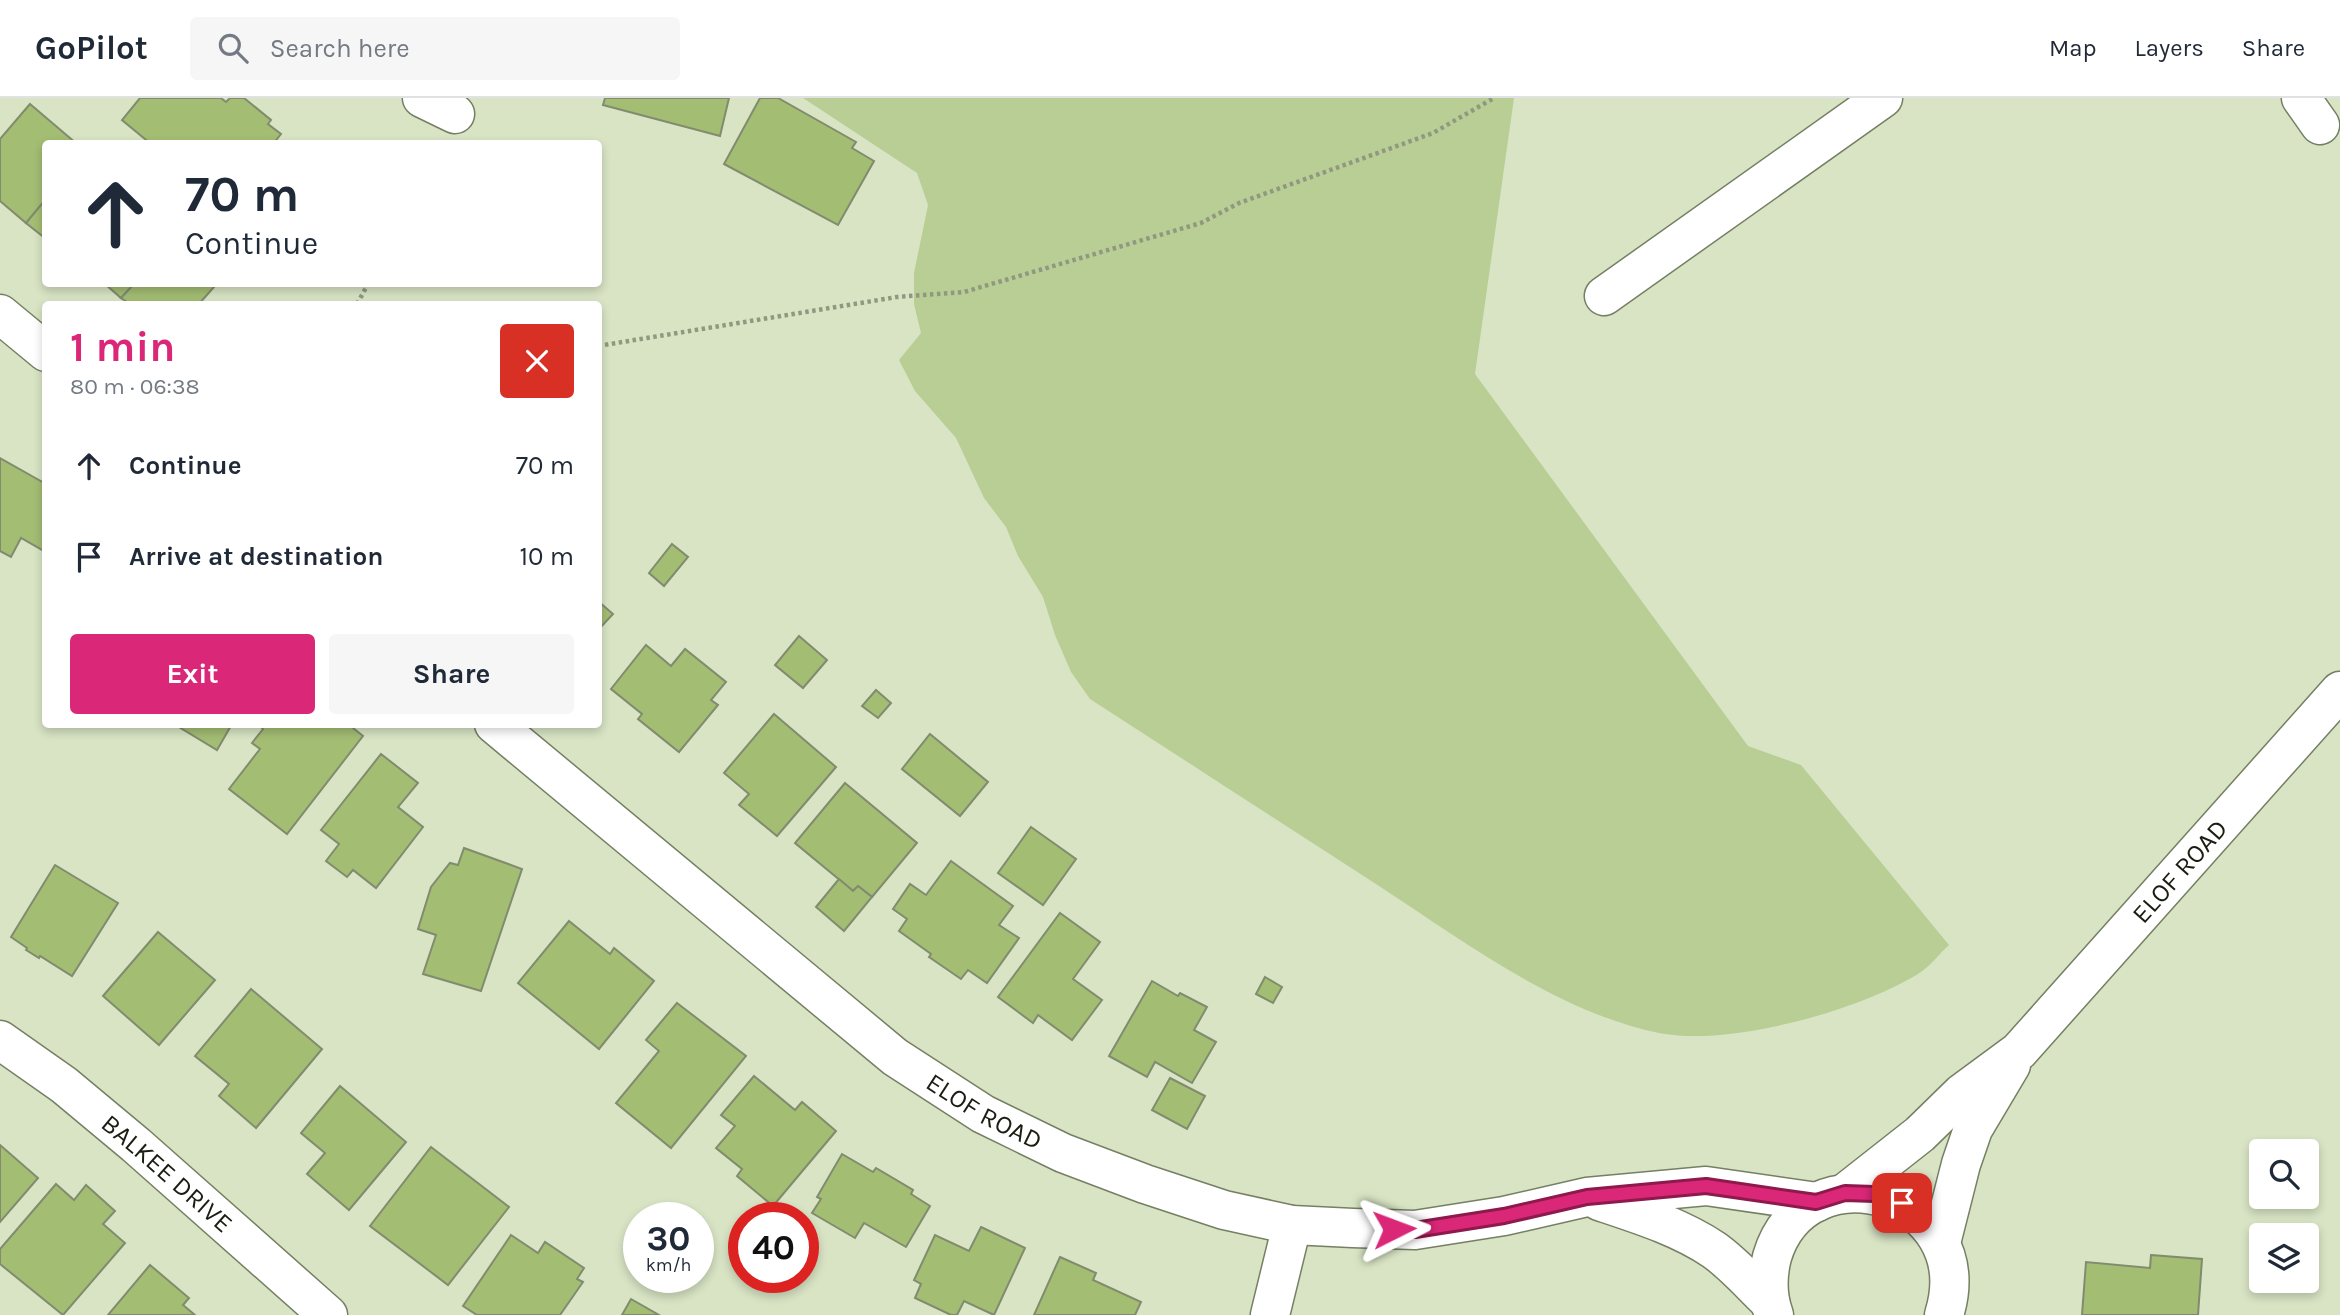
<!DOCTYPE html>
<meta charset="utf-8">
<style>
:root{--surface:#fff;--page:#f6f6f7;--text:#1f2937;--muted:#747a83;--line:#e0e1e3;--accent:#db2777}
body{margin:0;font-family:Karla,sans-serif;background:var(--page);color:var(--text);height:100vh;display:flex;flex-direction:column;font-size:26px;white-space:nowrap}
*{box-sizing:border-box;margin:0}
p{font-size:23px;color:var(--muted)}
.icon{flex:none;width:38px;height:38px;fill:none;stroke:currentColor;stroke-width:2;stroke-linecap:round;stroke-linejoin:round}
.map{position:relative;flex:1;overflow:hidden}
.drawer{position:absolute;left:42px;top:203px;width:560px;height:427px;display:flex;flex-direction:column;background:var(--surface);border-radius:7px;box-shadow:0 4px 10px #0003}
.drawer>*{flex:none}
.guide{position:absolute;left:42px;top:42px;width:560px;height:147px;border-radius:7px;box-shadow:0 4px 10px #0003;background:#fff;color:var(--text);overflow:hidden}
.fabs{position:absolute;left:2249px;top:1041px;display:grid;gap:14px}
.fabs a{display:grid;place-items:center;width:70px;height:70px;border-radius:7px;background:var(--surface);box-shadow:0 4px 10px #0003;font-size:35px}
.speed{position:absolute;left:623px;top:1104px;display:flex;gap:14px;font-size:35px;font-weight:700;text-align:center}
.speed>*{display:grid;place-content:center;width:91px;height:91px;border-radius:50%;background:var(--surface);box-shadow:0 4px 10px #0003;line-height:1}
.speed small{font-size:18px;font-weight:400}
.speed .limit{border:10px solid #d22;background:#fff;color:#111}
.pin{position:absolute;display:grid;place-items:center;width:60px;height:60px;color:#fff;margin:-30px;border-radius:14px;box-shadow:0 4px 10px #0006}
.me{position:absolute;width:77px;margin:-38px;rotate:87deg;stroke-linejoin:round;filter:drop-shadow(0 0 5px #0008)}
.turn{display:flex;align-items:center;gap:24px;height:147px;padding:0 28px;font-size:32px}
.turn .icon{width:91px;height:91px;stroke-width:2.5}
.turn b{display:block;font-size:49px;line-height:60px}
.round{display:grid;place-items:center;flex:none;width:74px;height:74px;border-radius:7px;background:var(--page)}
.headline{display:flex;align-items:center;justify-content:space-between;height:119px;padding:0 28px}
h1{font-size:42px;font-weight:700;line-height:52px;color:var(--accent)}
.primary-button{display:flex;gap:14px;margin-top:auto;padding:14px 28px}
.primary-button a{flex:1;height:80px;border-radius:7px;background:var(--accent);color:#fff;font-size:28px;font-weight:700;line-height:80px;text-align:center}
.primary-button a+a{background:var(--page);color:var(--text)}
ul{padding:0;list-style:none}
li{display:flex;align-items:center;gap:21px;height:91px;padding:0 28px}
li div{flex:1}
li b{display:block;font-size:26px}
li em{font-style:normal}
header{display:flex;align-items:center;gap:42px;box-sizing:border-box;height:98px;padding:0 35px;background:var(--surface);border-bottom:2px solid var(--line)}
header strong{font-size:33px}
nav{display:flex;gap:38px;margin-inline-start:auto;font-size:24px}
.search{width:490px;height:63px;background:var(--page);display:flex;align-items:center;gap:18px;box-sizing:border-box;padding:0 24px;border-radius:7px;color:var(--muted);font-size:26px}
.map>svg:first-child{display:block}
</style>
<header>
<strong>GoPilot</strong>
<div class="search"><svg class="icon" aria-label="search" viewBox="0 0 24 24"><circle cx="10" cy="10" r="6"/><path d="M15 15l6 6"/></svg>Search here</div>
<nav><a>Map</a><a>Layers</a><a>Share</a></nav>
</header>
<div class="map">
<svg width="2340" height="1217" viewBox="0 0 2340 1217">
<rect width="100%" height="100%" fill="#d8e4c4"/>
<path fill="#b9ce95" d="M803,0h711l-39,276 273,372 53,19 148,180c-10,9 -19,22 -31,29 -60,37 -190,73 -259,59 -102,-21 -194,-91 -280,-147 -96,-62 -193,-125 -289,-187l-19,-27 -16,-37 -12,-38 -25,-41 -12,-29 -22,-29 -28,-60 -41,-47 -16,-31 22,-27 -7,-29v-31l14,-68 -11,-32z"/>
<g fill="#a3bd73" stroke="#818c6f" stroke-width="2">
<polygon points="140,0 221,0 226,4 230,0 244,0 271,22 268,26 281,36 273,46 151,46 122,22"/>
<polygon points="605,0 729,0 720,38 603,7"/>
<polygon points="760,0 778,0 856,44 852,50 874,63 838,127 724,66"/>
<polygon points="30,6 77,46 46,46 46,101 26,125 0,103 0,41"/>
<polygon points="46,101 46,141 26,125"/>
<polygon points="105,186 134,186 121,200"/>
<polygon points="134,186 209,186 214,189 199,206 130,206 121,200"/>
<polygon points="0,360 46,386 44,453 21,440 11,459 0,453"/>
<polygon points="672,446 688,459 664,488 649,475"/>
<polygon points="598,503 613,516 598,532"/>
<polygon points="799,538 827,562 803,590 775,567"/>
<polygon points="646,547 671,568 685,551 726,584 711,602 718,607 679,654 638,621 642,616 611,591"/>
<polygon points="876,592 891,605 878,620 862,608"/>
<polygon points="774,616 836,669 777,738 739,707 749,696 724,675"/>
<polygon points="174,626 232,626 217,652"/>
<polygon points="258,626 348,626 363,638 287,736 229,691 260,651 252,645 263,631"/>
<polygon points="930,636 988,684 960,718 902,671"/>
<polygon points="381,656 418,685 398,709 423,729 376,790 353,772 347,779 326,763 339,746 321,732"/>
<polygon points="845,685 917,745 872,799 858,788 853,793 795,745"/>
<polygon points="1031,729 1076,761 1043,807 998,775"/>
<polygon points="464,750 522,771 481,893 423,876 436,837 418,831 431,789 450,765 458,767"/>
<polygon points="951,763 1013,808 999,827 1019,840 987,885 968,872 961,881 929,859 931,856 899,833 907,821 893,811 910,786 926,797"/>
<polygon points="55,767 118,805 72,878 40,858 39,860 26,852 27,850 11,839"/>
<polygon points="839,781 853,793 858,788 872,799 844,833 816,809"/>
<polygon points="1060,815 1100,844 1073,881 1102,902 1072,942 1038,917 1033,925 998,899"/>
<polygon points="569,823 610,856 614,850 654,883 599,951 518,885"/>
<polygon points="158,834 215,882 159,947 103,898"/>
<polygon points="1265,879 1282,889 1273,905 1256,896"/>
<polygon points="1152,883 1178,898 1180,895 1207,909 1194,932 1216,944 1192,985 1155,964 1147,979 1109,958"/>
<polygon points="251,891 322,951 256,1030 219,998 229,986 195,958"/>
<polygon points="677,905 746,958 671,1050 616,1005 659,953 646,942"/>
<polygon points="754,978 795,1012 802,1004 836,1033 773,1108 737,1078 742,1071 716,1050 735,1028 721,1017"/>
<polygon points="1170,980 1205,998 1187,1031 1152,1012"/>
<polygon points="340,988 406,1044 349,1112 307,1076 325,1055 301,1035"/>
<polygon points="0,1047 38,1080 0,1124"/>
<polygon points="431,1049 509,1109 448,1187 370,1128"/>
<polygon points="842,1056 873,1074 876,1070 913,1092 911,1096 930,1108 906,1149 864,1125 855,1140 812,1115 821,1101 817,1099"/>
<polygon points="56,1086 74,1102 86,1087 115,1113 103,1126 125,1145 63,1217 0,1166 0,1151"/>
<polygon points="981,1129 1025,1150 994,1217 964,1203 957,1217 951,1217 915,1200 921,1186 914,1182 935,1137 969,1153"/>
<polygon points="511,1137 538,1155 545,1144 584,1170 577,1181 583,1184 560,1217 477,1217 463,1208"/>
<polygon points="2151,1157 2202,1161 2198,1217 2082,1217 2086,1164 2150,1170"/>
<polygon points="1060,1159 1096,1175 1093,1182 1141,1204 1135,1217 1034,1217"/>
<polygon points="150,1167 189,1200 183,1207 195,1217 108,1217"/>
<polygon points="631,1201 659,1217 622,1217"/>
</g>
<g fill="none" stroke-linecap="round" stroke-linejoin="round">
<defs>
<g id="minor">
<polyline points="422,0 455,16"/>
<polyline points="2301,0 2320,27"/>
<polyline points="1604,198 1883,0"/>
<polyline points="0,216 46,254"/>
<path id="s1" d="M494,626l401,333 88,57 80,39 82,31 79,26 68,15 61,3 62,2 89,-14 83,-19 119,-11 111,16"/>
<path id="s2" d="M0,942l64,45 72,60 192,170"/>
<path d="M1599,1103c39,13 81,26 115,49 20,14 38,35 56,52"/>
<polyline points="1270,1217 1292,1127"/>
</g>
<g id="major">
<path id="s3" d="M1845,1095l75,-59 42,-41 57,-42 321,-360"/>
<polyline points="1941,1145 1961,1066 1973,1031 2011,967"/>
<path d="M1774,1217c-7,-19 -7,-38 -2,-58 33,-113 210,-64 172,58"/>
</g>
</defs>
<use href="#minor" stroke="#757f63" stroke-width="41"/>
<use href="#major" stroke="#757f63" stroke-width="41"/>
<g stroke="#909980" stroke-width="4.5" stroke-dasharray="3.5 3.5" stroke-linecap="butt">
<polyline points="357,206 368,186"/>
<polyline points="598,248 897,199 964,194 1201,125 1239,105 1433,35 1494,0"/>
</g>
<use href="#minor" stroke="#fff" stroke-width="38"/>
<use href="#major" stroke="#fff" stroke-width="38"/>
</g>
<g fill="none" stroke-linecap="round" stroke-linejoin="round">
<defs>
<polyline id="route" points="1394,1131 1415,1132 1504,1118 1587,1099 1706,1088 1816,1104 1845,1095 1874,1096 1902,1105"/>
</defs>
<use href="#route" stroke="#8e194d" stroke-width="18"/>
<use href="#route" stroke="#db2777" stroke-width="12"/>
</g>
<g text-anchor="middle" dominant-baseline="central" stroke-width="5" stroke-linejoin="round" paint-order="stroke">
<g font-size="26" fill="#191d12" stroke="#fff">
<text stroke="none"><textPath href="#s3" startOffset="466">ELOF ROAD</textPath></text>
<text stroke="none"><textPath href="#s1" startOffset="626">ELOF ROAD</textPath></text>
<text stroke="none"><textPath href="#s2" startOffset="214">BALKEE DRIVE</textPath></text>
</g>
</g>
</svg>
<div class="fabs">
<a><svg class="icon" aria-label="search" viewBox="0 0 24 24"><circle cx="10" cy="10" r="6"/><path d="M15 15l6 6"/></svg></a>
<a><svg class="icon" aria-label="layers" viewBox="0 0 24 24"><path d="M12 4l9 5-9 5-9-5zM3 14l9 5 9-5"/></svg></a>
</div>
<div class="speed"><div>30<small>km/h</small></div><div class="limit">40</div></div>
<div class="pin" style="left:1902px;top:1105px;background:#d93025"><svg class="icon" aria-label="arrive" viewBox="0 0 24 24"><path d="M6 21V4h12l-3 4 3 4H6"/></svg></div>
<svg class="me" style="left:1394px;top:1131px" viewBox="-20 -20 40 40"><path d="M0-17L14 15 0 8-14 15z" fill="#db2777" stroke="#fff" stroke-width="4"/></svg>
<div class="guide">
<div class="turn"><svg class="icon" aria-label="ahead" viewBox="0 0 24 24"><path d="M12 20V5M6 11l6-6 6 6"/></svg><div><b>70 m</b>Continue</div></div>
</div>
<section class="drawer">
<div class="headline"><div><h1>1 min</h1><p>80 m · 06:38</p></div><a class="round" style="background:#d93025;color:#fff"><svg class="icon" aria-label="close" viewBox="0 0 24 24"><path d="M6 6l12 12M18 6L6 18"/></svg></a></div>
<ul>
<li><svg class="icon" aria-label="ahead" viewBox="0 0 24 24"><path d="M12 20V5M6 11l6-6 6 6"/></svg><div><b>Continue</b></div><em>70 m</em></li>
<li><svg class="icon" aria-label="arrive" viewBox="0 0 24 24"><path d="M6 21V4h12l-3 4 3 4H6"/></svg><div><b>Arrive at destination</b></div><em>10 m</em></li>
</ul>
<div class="primary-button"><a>Exit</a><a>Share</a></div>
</section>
</div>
